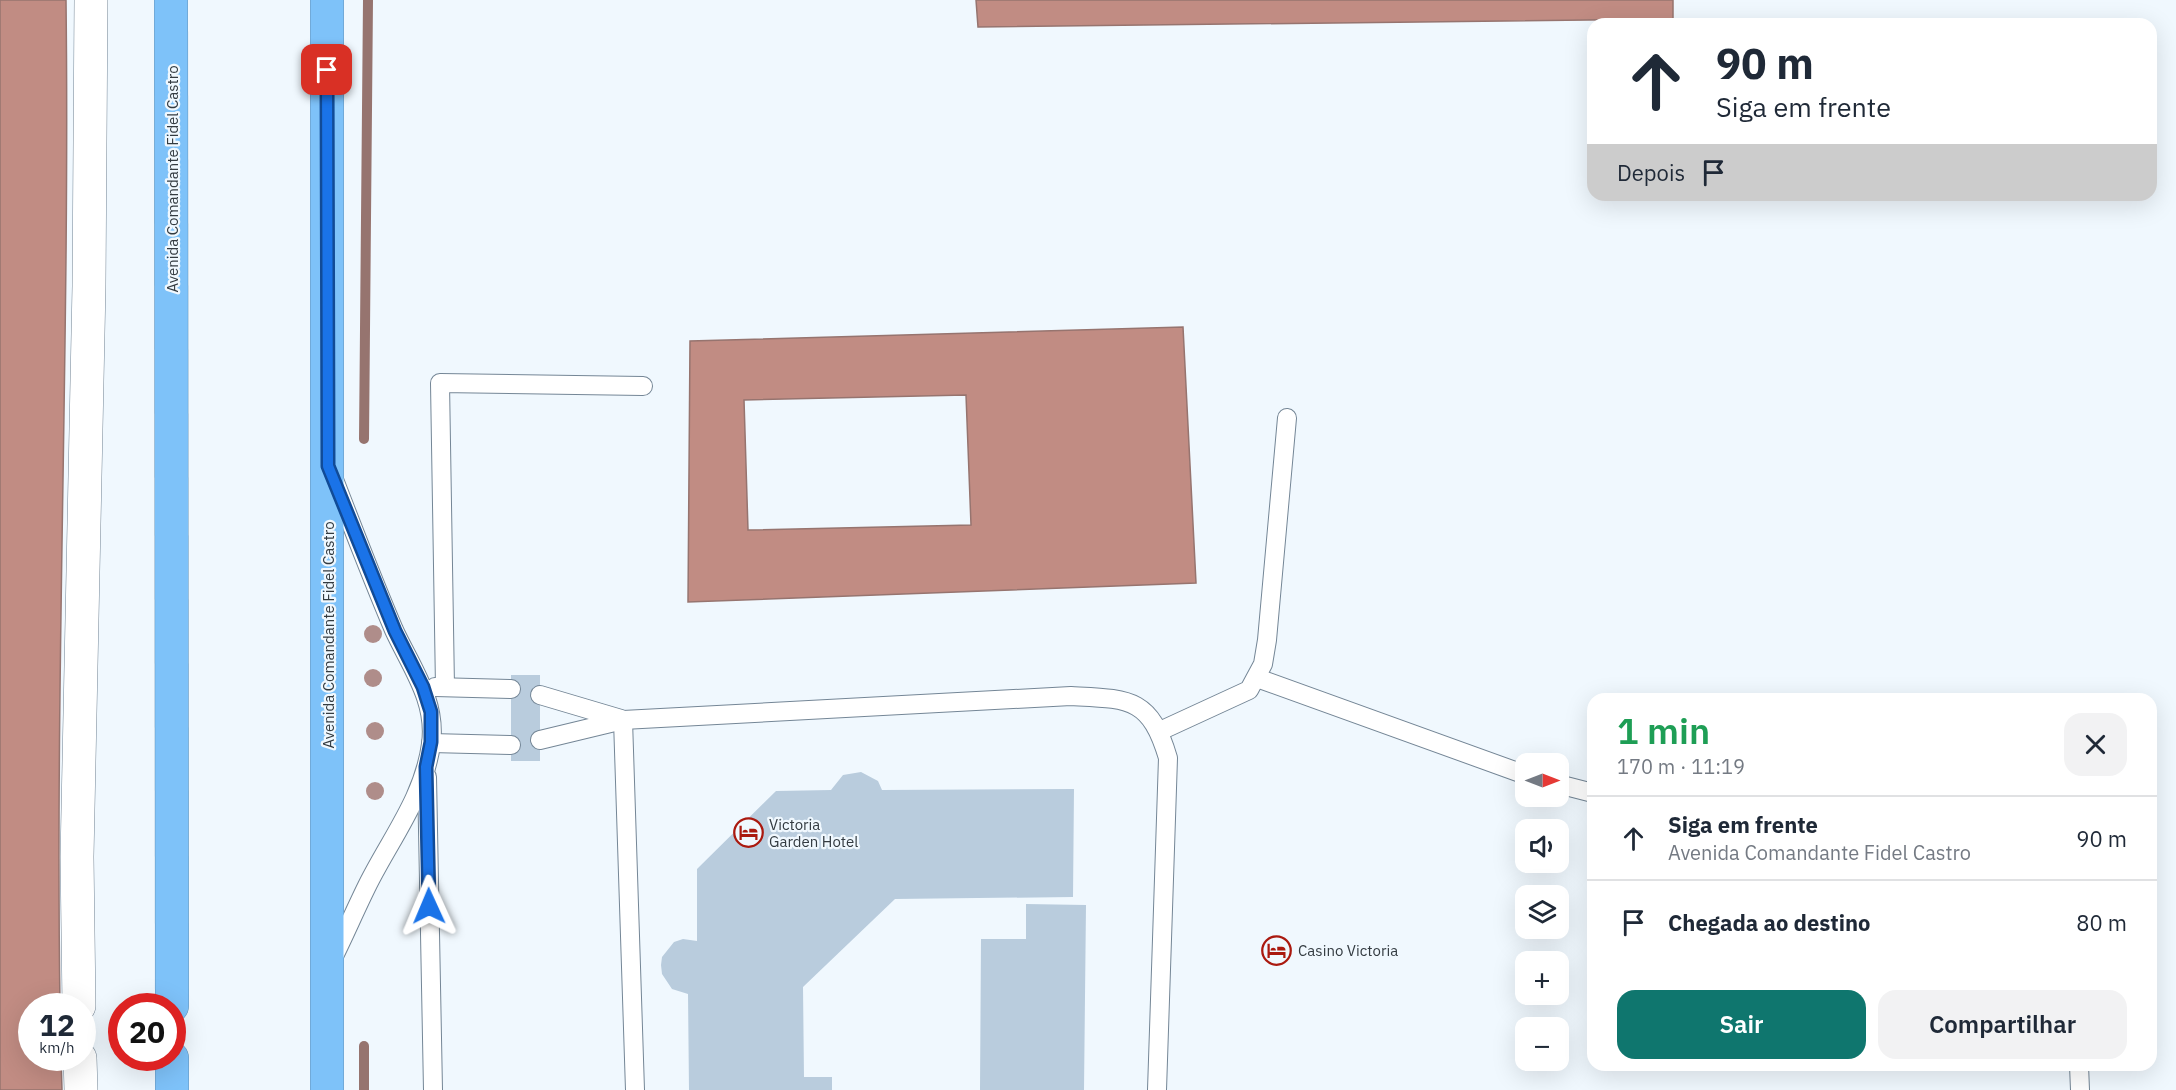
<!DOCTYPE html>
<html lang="pt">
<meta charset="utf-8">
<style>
:root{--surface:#fff;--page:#f2f2f3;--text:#1f2937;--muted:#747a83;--line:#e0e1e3;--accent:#0f766e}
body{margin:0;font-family:"IBM Plex Sans",sans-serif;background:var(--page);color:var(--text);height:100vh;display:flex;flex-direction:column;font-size:22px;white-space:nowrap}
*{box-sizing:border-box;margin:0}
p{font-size:20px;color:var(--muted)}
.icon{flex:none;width:33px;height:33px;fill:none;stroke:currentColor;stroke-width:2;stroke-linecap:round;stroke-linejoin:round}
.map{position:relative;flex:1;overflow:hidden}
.panel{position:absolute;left:1587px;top:693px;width:570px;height:378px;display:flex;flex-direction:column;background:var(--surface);border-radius:18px;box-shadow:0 6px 24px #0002}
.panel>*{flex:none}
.banner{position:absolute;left:1587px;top:18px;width:570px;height:183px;border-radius:18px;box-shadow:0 6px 24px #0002;background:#fff;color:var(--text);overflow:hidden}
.needle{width:39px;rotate:90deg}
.fabs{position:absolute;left:1515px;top:753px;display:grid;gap:12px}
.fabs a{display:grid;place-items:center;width:54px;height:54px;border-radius:12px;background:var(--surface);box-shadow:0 6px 24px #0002;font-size:30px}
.speed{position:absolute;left:18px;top:993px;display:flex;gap:12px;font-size:30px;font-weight:700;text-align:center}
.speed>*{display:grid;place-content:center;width:78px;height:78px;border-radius:50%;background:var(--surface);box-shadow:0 6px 24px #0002;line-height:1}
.speed small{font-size:15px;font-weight:400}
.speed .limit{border:9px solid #d22;background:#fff;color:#111}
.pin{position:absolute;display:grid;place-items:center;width:51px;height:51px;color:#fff;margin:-26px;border-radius:12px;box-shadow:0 3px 9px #0006}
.me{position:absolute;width:66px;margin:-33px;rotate:359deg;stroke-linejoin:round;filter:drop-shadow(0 0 4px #0008)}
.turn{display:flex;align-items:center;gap:21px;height:126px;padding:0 30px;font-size:27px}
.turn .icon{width:78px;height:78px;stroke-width:2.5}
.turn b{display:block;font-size:42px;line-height:51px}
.then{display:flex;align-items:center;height:57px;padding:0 30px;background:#0003;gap:12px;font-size:22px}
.round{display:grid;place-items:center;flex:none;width:63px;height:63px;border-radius:18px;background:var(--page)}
.headline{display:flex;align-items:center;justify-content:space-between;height:102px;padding:0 30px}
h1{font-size:36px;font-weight:600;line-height:45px;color:#1e9e55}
.primary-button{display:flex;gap:12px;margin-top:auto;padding:12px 30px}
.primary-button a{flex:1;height:69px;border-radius:18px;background:var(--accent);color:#fff;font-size:24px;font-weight:600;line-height:69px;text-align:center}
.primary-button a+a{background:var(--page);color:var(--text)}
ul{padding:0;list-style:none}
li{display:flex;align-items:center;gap:18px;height:84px;padding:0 30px;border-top:2px solid var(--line)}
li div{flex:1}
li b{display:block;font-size:22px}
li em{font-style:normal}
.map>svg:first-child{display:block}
</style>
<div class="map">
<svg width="2176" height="1090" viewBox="0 0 2176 1090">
<rect width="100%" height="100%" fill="#f0f8fe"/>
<g fill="#c18c83" stroke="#96746f" stroke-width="1.5" fill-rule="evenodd">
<path d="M0,0h66c4,336 -11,671 -6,1006h-28v52h29l1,32h-62z"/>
<polygon points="976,0 1673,0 1673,19 978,27"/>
<path d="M1183,327l13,256 -508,19 2,-261zM966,395l5,130 -223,5 -4,-130z"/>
</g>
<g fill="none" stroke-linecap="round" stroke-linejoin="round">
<g stroke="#96746f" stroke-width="10">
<polyline points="364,439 368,0"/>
<polyline points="364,1090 364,1046"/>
</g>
</g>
<g fill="#b9ccdd">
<rect x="511" y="675" width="29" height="86"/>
<polygon points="861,772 878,781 882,790 1074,789 1073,897 895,899 803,987 804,1077 832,1077 832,1090 689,1090 688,994 672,989 662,974 661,965 662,957 674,942 683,939 697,941 697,869 776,791 831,790 843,775"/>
<polygon points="1026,904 1086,905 1084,1090 980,1090 981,939 1026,939"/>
</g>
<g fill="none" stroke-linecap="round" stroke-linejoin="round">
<defs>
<g id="service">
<polyline points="1257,678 1526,775"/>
<polyline points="435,687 511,689"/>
<polyline points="445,687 440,383 643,386"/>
<polyline points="540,695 621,719"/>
<polyline points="623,720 635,1090"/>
<polyline points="1160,731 1249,690 1263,664 1267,640 1287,418"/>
<path d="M540,740l83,-20 448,-24c58,3 79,1 97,62l-11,332"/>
<polyline points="431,743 511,745"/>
<polyline points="427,777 433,1090"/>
<polyline points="1558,784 1593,793"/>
<path d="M333,958c12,-24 23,-50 35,-74 23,-46 56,-87 63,-140 6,-43 -20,-77 -37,-114 -21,-49 -40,-99 -59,-148"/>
<polyline points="2079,1065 2080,1090"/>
</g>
<g id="minor">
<polyline points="79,1006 77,857 89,286 91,0"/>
<polyline points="80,1058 81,1090"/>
</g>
<g id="motorway">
<polyline points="171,0 172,1006"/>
<polyline points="327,0 327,1090"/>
<polyline points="172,1058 172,1090"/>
</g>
</defs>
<use href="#service" stroke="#748696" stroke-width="20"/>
<use href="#minor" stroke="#748696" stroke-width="34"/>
<use href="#motorway" stroke="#6493b9" stroke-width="34"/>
<use href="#service" stroke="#fff" stroke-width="18"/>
<use href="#minor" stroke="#fff" stroke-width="33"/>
<use href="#motorway" stroke="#7ec2f9" stroke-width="33"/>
</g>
<g fill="#af8d8a">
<circle cx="373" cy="634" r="9"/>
<circle cx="373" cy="678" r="9"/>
<circle cx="375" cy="731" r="9"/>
<circle cx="375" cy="791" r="9"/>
</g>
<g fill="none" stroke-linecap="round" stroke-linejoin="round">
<defs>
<polyline id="route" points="327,70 328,466 395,631 423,687 431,712 431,742 426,767 429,906"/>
</defs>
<use href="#route" stroke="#114b97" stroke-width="15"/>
<use href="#route" stroke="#1a73e8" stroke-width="10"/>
</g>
<defs>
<symbol id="hotel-ring" viewBox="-11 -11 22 22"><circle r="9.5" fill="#f0f8fe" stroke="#aa190f" stroke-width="1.5"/><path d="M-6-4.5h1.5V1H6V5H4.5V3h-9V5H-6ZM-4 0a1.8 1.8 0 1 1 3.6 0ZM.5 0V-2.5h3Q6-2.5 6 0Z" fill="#aa190f"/></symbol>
</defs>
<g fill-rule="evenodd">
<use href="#hotel-ring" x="732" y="816" width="33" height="33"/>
<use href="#hotel-ring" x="1260" y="934" width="33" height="33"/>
</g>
<g text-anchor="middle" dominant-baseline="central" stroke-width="4.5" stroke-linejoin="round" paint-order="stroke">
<g font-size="15" fill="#333b41" stroke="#f0f8fe">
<text transform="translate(172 179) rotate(-90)">Avenida Comandante Fidel Castro</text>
<text transform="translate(328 635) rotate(-90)">Avenida Comandante Fidel Castro</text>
</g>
<g font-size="15" fill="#333b41" stroke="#f0f8fe" text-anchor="start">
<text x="769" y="824">Victoria<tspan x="769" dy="17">Garden Hotel</tspan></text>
<text x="1298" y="950">Casino Victoria</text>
</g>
</g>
</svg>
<div class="fabs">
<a><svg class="needle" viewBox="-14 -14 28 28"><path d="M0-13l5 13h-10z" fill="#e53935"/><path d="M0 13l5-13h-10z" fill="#747a83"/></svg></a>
<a><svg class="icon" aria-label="sound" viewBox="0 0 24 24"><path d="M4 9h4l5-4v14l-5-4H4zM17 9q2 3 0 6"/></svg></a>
<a><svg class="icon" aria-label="layers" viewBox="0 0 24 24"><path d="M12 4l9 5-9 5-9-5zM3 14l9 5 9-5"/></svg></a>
<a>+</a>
<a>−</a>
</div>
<div class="speed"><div>12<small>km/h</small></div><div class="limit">20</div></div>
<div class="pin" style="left:327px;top:70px;background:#d93025"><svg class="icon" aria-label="arrive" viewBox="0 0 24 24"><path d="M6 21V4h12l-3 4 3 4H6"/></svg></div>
<svg class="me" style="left:429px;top:906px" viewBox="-20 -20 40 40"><path d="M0-17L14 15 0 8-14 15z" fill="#1a73e8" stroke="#fff" stroke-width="4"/></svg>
<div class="banner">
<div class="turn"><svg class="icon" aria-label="ahead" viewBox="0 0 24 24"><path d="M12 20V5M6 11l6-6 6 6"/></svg><div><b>90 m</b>Siga em frente</div></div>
<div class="then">Depois<svg class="icon" aria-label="arrive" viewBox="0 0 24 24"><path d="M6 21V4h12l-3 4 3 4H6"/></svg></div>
</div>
<section class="panel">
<div class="headline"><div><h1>1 min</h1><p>170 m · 11:19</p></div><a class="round"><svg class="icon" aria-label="close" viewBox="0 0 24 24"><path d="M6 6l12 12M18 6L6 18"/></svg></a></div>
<ul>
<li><svg class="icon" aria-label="ahead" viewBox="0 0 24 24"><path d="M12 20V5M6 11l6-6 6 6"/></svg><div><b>Siga em frente</b><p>Avenida Comandante Fidel Castro</p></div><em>90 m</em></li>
<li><svg class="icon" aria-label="arrive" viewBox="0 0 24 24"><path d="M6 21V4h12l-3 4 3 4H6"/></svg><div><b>Chegada ao destino</b></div><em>80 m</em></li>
</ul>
<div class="primary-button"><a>Sair</a><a>Compartilhar</a></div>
</section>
</div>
